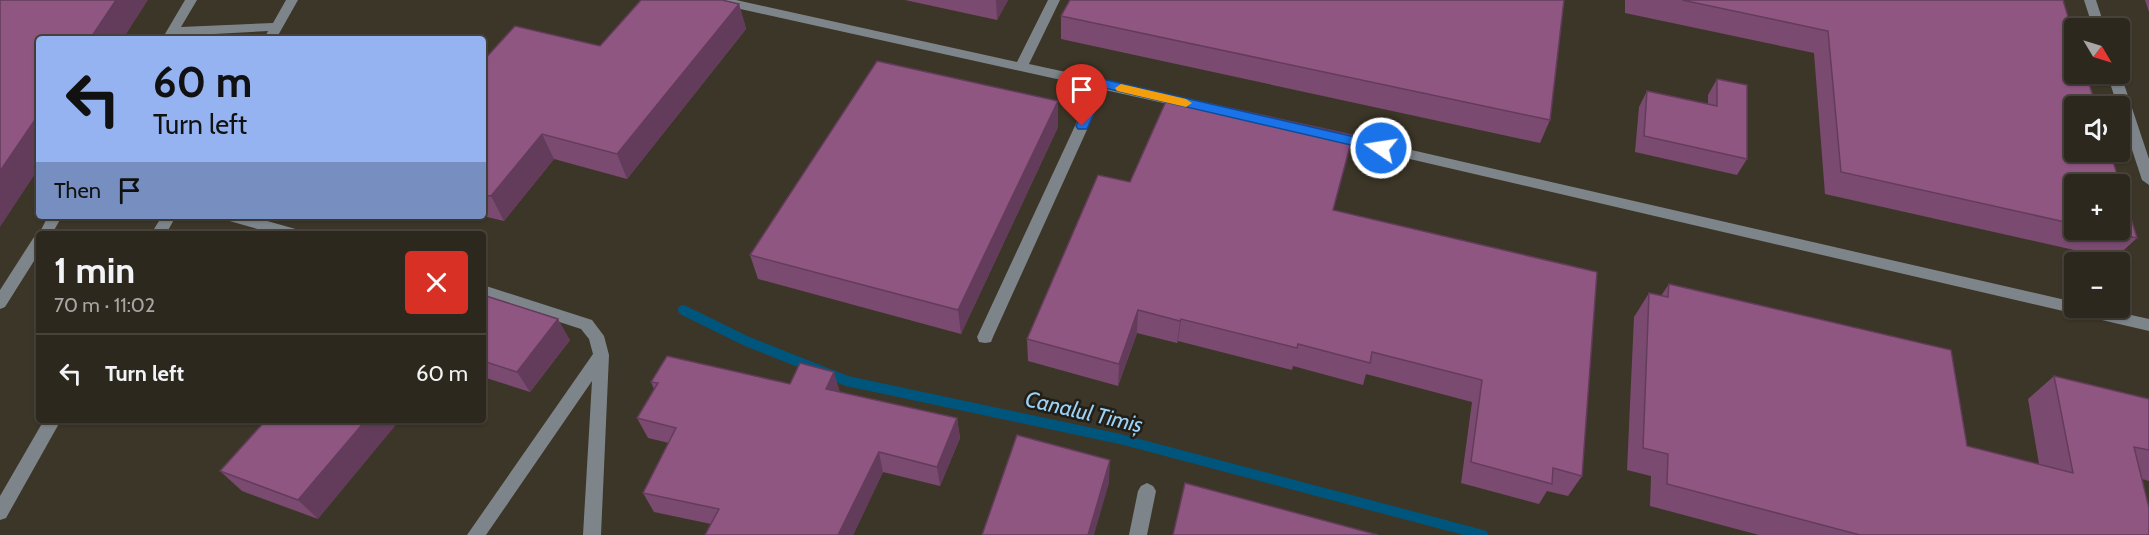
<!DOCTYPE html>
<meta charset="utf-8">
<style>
:root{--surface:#2d281e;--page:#353027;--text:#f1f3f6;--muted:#a7a6a4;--line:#48443c}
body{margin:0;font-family:Cabin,sans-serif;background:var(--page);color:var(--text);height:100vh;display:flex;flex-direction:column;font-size:22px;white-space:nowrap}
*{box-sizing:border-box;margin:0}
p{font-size:20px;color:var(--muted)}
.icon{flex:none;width:33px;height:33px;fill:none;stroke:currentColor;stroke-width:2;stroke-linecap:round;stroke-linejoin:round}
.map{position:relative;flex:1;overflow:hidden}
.details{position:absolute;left:36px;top:231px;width:450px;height:192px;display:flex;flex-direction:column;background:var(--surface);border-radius:6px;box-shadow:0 2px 4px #0004,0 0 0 2px var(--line)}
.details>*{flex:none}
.top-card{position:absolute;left:36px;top:36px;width:450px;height:183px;border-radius:6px;box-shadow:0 2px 4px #0004,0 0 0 2px var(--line);background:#95b2f1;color:#111;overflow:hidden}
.needle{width:39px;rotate:128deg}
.tools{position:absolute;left:2064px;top:18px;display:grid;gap:12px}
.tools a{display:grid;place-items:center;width:66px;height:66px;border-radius:6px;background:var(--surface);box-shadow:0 2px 4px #0004,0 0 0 2px var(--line);font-size:30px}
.pin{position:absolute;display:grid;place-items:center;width:51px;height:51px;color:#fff;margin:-62px -26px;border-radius:50% 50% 50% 0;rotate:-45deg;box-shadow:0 0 6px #0007}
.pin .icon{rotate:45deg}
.me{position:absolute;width:66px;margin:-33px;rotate:283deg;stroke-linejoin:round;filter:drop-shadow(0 0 4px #0008)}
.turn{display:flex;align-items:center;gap:21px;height:126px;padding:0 18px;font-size:27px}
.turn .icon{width:78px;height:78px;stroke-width:2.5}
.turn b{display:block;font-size:42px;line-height:51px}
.then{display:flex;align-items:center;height:57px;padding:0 18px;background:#0003;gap:12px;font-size:22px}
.round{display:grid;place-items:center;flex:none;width:63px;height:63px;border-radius:6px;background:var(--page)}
.headline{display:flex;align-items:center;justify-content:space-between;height:102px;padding:0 18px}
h1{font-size:36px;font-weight:800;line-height:45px}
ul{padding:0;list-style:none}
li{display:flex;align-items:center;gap:18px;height:78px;padding:0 18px;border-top:2px solid var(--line)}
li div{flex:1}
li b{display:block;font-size:22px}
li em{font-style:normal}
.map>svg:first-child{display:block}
</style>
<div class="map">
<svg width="2149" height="535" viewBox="0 0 2149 535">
<rect width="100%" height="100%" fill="#3c3628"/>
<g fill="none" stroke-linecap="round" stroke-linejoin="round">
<polyline stroke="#00557d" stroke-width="10" points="683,310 746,341 847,381 1120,439 1483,535"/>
<g fill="#7e858a" fill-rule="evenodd">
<polygon points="185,0 197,0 181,27 273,23 286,0 298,0 276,39 264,39 268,31 176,36 174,39 162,39"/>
<polygon points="712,0 736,0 1017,62 1048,0 1060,0 1029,64 1222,106 1229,111 1222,116 1105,90 993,337 991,342 985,343 979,342 977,337 1093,87 718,4"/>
<polygon points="2084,0 2096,0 2105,28 2093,28"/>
<polygon points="2120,72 2149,159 2149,185 2142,180 2107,74"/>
<polygon points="1333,132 2074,302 2074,308 2100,308 2149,319 2149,331 1328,140 1326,137 1328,134"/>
<polygon points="48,216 62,216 52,234 39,234 39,253 5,307 0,309 0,290 34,237 38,236"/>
<polygon points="162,216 176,216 166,234 151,234"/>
<polygon points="224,216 250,216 299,230 301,234 275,234 226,220"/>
<polygon points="483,285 592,320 604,336 609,355 601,535 583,535 592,381 486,535 467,535 593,354 589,339 581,329 483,297"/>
<polygon points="44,420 61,420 6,518 0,520 0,496"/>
<polygon points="1147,483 1153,486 1156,491 1147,535 1129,535 1138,491 1141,486"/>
</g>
</g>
<g fill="#7b4a70" fill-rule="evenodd">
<polygon points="905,0 1008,0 997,20"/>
<path d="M1625,0h438l74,238 -23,21 -289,-65 -11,-141 -189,-40zM2074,184l46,46h-46z"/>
<polygon points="2145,0 2149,0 2149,12"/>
<polygon points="739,4 746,29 627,179 554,159 504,221 483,216 483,61 600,46"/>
<polygon points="1061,16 1550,120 1540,143 1061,39"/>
<polygon points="1717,79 1747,159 1737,175 1635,152 1639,107 1647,91 1708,104 1708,95"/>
<polygon points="1058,127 961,334 758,279 750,255"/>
<polygon points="1130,182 1334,210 1582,476 1568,496 1547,491 1539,504 1461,483 1472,402 1366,374 1363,385 1293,366 1292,370 1178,341 1177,343 1137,333 1118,386 1028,361 1027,339"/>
<polygon points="1669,284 1967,446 2039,464 2028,399 2054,376 2149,399 2149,481 2142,479 2149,535 1759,535 1650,506 1651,476 1627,470 1634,317 1649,293 1661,296"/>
<polygon points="483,295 570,340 530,392 483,377"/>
<polygon points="651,382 790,384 840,392 957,418 960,438 940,486 883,472 853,535 705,535 711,524 654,512 643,493 669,443 648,438 637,418 654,389"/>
<polygon points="266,420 318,519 242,491 220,471"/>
</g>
<g fill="#643c5b">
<polygon points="116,0 148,0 123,39 90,39"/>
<polygon points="996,0 1008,0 997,20"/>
<polygon points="739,4 746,29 627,179 617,154"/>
<polygon points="1058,101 1058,127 961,334 958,310"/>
<polygon points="39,114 39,168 0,227 0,171"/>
<polygon points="542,134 554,159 504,221 491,196"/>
<polygon points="1138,310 1137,333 1118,386 1119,364"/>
<polygon points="558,319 570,340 530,392 517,372"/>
<polygon points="1181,319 1178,341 1177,343 1180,321"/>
<polygon points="834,372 840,392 826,389"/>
<polygon points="957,418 960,438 940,486 937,467"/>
<polygon points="366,420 400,420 318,519 298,500"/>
<polygon points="879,452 883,472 853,535 838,535"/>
<polygon points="1110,460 1109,483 1094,535 1088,535"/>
</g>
<g fill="#8f5682" stroke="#643c5b" stroke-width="1.5">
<polygon points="0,0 116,0 90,39 39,39 39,114 0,171"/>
<polygon points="641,0 722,0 739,4 617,154 542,134 491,196 483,195 483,61 515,26 600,46"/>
<polygon points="1070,0 1564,0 1550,120 1061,16"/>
<polygon points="1682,0 2063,0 2074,37 2074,74 2086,74 2096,106 2074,106 2074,152 2110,152 2137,238 2101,230 2120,230 2120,184 2074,184 2074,224 1841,172 1828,31"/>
<polygon points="877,61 1058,101 958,310 750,255"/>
<polygon points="1717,79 1747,85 1747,159 1644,136 1647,91 1717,106"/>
<polygon points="1167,99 1204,108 1206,103 1353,135 1333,210 1597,272 1582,476 1553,468 1552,484 1471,462 1482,380 1372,352 1370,363 1298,344 1297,348 1181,319 1180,321 1138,310 1119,364 1027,339 1098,175 1130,182"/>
<polygon points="1669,284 1951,350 1967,446 2073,473 2054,376 2149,399 2149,450 2134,447 2149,508 2149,535 1860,535 1667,484 1668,454 1643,448 1649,293 1668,297"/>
<polygon points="483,295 558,319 517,372 483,361"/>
<polygon points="667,356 790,384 800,363 834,372 826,389 957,418 937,467 879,452 838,535 705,535 719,509 643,493 676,428 637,418 658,383 651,382"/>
<polygon points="266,420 366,420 298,500 220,471"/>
<polygon points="1017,435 1110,460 1088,535 982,535"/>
<polygon points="1185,483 1378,535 1173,535"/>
</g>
<polygon fill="#1a73e8" stroke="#114b97" stroke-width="1.5" points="1102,79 1381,143 1387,148 1381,152 1105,88 1087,129 1078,129 1076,126 1096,84"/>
<polygon fill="#f59e0b" points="1121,84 1186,99 1192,103 1186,107 1117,91 1115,88"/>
<g text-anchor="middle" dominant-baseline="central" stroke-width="5" stroke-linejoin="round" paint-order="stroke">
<g font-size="22" font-style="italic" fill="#9dd2f7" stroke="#211e18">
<text transform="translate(1084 412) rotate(13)">Canalul Timiș</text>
</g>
</g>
</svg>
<div class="tools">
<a><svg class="needle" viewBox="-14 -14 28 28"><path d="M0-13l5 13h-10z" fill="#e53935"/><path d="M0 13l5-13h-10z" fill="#a7a6a4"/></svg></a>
<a><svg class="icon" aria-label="sound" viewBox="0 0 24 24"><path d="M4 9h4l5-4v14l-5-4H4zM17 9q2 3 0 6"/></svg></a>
<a>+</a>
<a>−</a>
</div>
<div class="pin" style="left:1082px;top:126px;background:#d93025"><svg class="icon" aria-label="arrive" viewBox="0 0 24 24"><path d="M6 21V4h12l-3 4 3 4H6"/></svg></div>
<svg class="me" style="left:1381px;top:148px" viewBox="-20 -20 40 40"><circle r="17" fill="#1a73e8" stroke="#fff" stroke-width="3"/><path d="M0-11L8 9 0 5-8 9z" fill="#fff"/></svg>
<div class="top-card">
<div class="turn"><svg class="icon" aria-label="left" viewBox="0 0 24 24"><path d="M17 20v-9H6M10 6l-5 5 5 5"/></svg><div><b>60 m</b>Turn left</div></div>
<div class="then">Then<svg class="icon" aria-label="arrive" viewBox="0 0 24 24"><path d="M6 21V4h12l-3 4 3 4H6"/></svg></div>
</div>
<section class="details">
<div class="headline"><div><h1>1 min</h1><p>70 m · 11:02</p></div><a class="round" style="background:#d93025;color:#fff"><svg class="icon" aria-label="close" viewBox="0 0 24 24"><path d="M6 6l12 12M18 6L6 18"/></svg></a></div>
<ul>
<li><svg class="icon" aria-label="left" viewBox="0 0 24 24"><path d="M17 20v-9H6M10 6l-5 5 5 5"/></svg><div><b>Turn left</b></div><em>60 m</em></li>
</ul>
</section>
</div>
